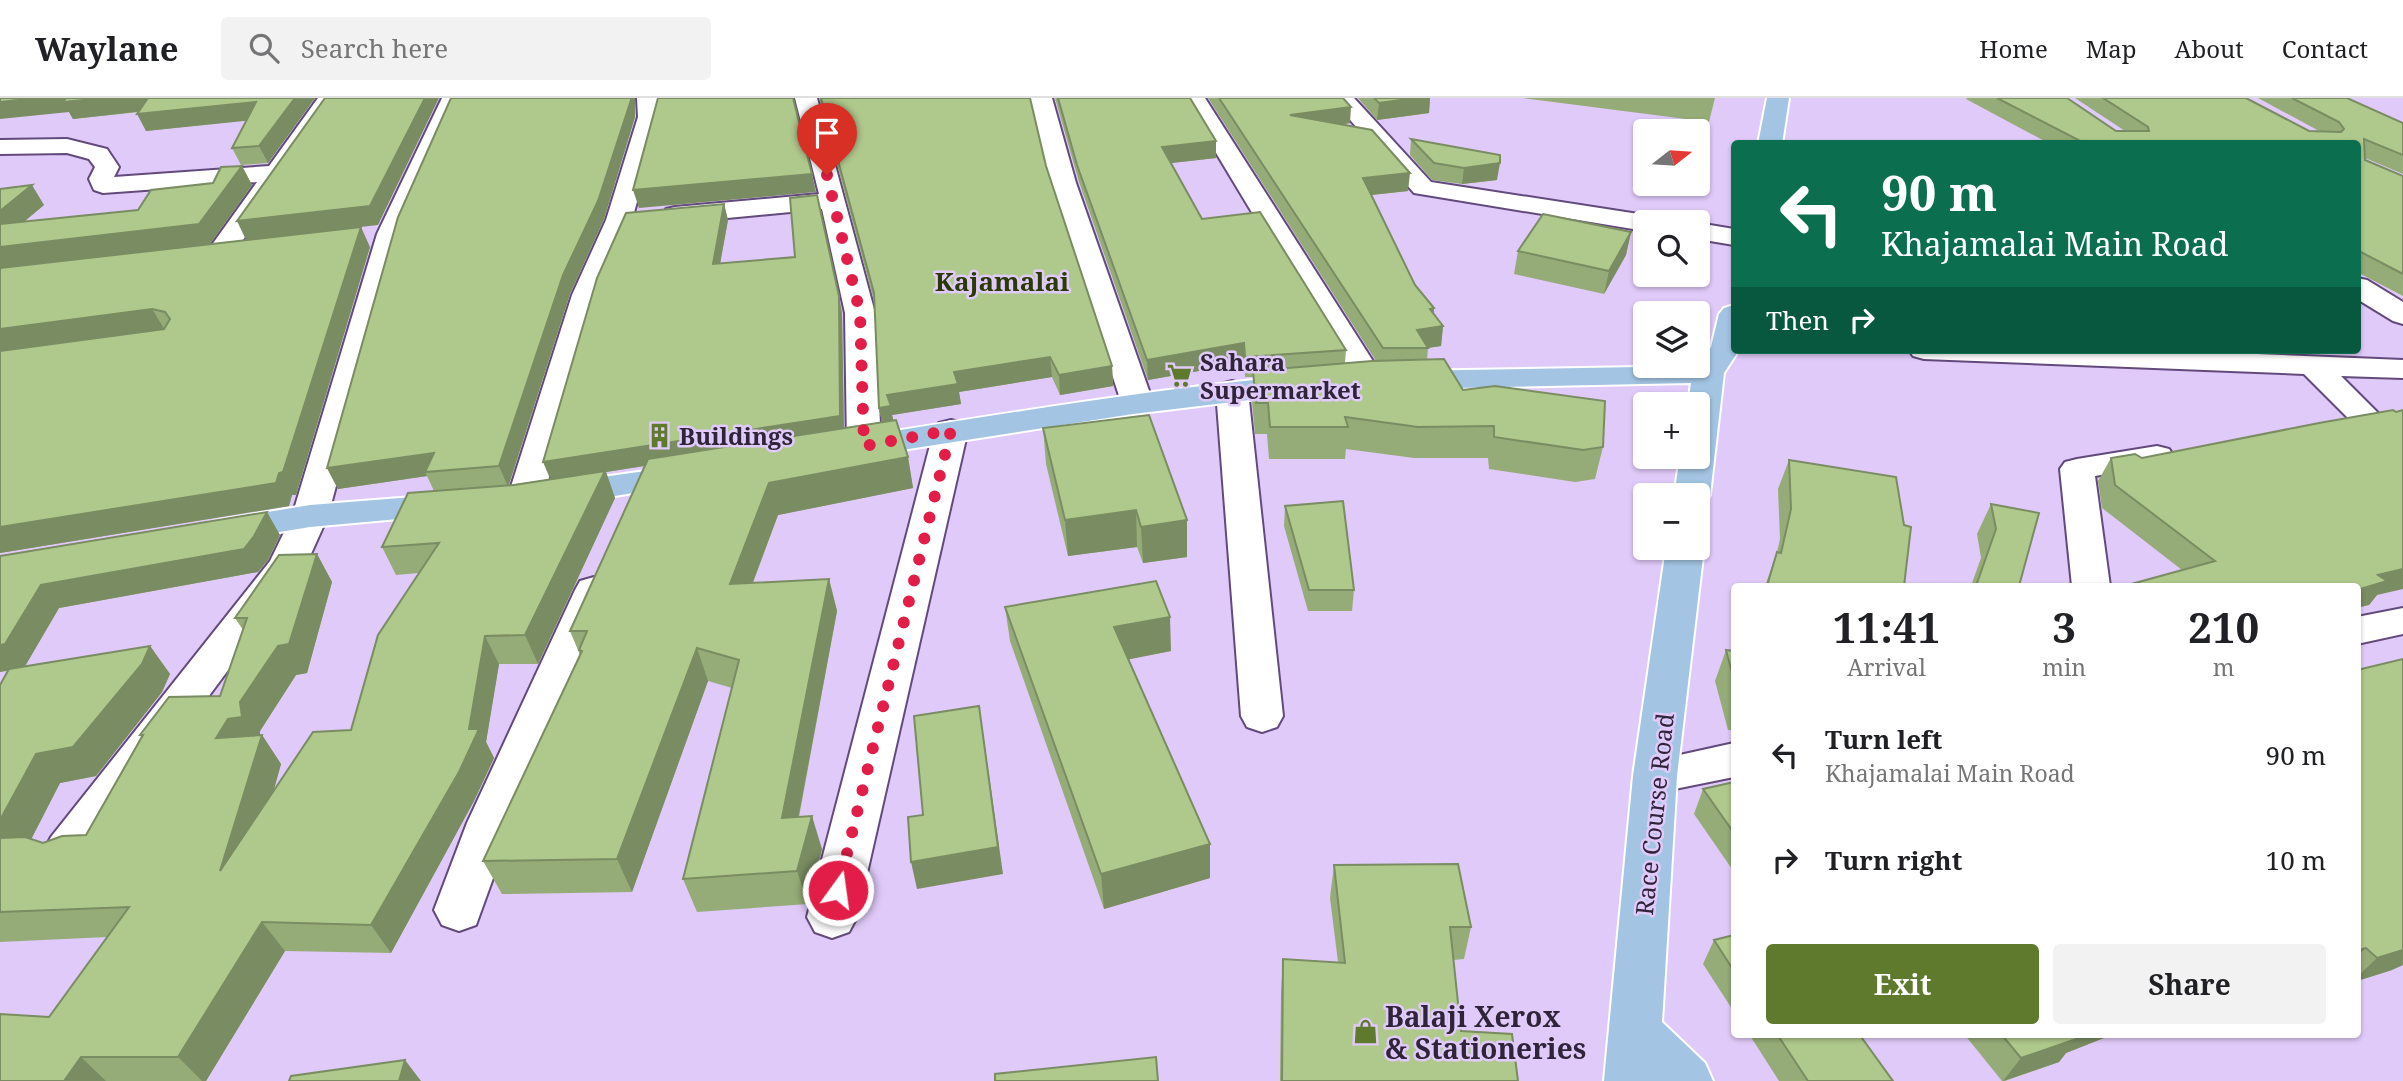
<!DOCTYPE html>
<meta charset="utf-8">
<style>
:root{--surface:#fff;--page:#f2f2f2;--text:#202124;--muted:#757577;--line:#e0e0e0;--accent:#5f7a2d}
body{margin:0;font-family:"Noto Serif",serif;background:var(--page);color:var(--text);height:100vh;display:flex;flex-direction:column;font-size:26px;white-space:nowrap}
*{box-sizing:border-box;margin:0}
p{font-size:23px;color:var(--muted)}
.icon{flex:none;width:38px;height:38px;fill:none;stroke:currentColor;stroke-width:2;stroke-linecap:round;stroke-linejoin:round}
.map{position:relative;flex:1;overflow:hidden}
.sheet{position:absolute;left:1731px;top:485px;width:630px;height:455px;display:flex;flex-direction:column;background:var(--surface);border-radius:7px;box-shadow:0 2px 5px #0004}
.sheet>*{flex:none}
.banner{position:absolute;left:1731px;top:42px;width:630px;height:214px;border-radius:7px;box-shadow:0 2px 5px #0004;background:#0b6e4f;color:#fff;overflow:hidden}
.needle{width:46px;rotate:73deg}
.fabs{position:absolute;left:1633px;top:21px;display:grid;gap:14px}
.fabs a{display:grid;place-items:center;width:77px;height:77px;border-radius:7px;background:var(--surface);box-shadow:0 2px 5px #0004;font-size:35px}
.pin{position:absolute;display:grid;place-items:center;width:60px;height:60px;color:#fff;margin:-72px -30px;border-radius:50% 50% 50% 0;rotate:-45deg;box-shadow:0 0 7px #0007}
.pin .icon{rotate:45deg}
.me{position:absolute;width:77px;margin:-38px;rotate:14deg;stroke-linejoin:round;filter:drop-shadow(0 0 5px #0008)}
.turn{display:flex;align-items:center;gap:24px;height:147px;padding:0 35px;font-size:32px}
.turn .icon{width:91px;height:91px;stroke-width:2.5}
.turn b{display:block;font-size:49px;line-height:60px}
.then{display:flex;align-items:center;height:66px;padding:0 35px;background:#0003;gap:14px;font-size:26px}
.eta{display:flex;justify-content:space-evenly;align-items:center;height:119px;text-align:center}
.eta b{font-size:42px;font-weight:700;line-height:49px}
.action{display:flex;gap:14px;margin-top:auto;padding:14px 35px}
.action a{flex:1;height:80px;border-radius:7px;background:var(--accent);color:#fff;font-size:28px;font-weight:700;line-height:80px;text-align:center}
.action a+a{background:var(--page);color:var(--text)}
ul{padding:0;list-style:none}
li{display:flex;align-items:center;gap:21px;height:105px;padding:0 35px}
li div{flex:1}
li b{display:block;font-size:26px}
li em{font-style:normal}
header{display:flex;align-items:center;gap:42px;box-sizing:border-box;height:98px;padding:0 35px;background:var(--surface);border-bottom:2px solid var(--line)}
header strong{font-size:33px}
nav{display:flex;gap:38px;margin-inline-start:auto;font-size:24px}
.search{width:490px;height:63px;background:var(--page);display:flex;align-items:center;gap:18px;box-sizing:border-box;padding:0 24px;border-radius:7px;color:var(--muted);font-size:26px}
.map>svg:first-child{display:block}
</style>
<header>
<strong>Waylane</strong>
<div class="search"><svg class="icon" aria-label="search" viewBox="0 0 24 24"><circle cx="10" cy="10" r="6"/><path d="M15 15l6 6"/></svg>Search here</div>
<nav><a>Home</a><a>Map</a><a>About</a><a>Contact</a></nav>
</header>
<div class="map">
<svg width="2403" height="983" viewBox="0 0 2403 983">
<rect width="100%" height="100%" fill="#e0caf9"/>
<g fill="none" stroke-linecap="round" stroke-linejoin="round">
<defs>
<g id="minor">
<polygon points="318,0 340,0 230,161 220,163 210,161 206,155 257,84 103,95 94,92 89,81 95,69 89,61 67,55 0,56 0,42 67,41 107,51 119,69 114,79 269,68"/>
<polygon points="442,0 464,0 403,136 328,418 306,467 85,765 68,771 51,765 44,752 51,739 270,463 292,418 377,136"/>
<polygon points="637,0 659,0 660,19 632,122 600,197 543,401 538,409 525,412 512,409 507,401 572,197 606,122 638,19"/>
<polygon points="795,0 817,0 875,215 881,348 876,355 864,358 852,355 847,348 845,215 822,111 675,125 666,123 662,117 666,111 675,109 819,96"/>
<polygon points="1030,0 1052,0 1076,85 1153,304 1148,311 1137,314 1126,311 1121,304 1050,85"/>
<polygon points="1183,0 1205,0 1385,282 1380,289 1369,291 1358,289 1353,282"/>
<polygon points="1331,0 1354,0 1431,84 1645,117 1654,119 1658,124 1645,124 1645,133 1414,95"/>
<polygon points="1698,125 1734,131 1734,147 1698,141"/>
<polygon points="2357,180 2367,182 2403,204 2403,226 2393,223 2357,201"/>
<polygon points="1909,252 2158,252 2403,262 2403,280 2341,278 2387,324 2383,331 2371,334 2359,331 2304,276 1924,261 1913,258"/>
<polygon points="1232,283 1243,286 1248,293 1283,618 1277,629 1262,634 1247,629 1241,618 1216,293 1221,286"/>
<polygon points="951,322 963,325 968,332 857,819 849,834 832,840 815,834 807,819 934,332 939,325"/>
<polygon points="2157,348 2169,351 2174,358 2169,365 2095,378 2110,488 2072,488 2060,371 2065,364 2077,361"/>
<polygon points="594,479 608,483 613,492 513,725 476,827 459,833 442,827 434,812 467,725 575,492 580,483"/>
<polygon points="2403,510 2403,536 2357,546 2357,519"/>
<polygon points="1734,645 1734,679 1655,695 1639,690 1633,678 1639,666"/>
</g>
<g id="major">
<polygon points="1767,0 1789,0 1782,46 1758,46"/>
<polygon points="1734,207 1734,252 1739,252 1724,275 1710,397 1705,405 1698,406 1698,397 1674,397 1680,359 1698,359 1698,306 1688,306 1691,285 1403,291 1392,289 1387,282 1392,275 1403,273 1698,268 1711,249 1719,216 1724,210"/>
<path d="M1304,277l11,3 5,7 -5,7 -182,22 -282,44 -12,-3 -5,-7 5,-7 12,-3c151,-24 301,-49 453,-63z"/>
<polygon points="688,367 700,370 705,377 700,384 560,407 548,404 542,396 548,388 560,385"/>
<polygon points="452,396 465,399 470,407 465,415 310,429 220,444 207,441 202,433 207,425 220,422 310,407"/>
<polygon points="1698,442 1704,450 1677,678 1662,924 1705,965 1713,983 1604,983 1633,678 1666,450 1698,450"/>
</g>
</defs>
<use href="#minor" stroke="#634a7c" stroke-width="4"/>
<use href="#major" stroke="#fff" stroke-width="4"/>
<use href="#minor" fill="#fff" fill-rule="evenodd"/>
<use href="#major" fill="#a3c5e3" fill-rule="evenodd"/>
</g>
<g fill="#96ac78">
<polygon points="0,0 315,0 268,65 241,67 232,50 247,22 146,33 139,14 73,21 69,14"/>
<polygon points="451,0 635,0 635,19 604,121 570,196 509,387 550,381 724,106 728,122 720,165 842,215 844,330 882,324 879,310 874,203 819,0 1030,0 1046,68 1112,268 1113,288 1060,297 1052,279 959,294 961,306 892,317 893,322 908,359 913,390 778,417 753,485 829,481 837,513 799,719 822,751 808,806 697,814 683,781 732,590 708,583 632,794 502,796 483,763 580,557 570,533 645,368 606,374 615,400 538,566 499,566 486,644 494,660 474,703 391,855 285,853 206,983 0,983 49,919 107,839 0,844 0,587 8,572 0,574 0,458 280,437 268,462 258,474 59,510 25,568 150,548 170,576 162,594 96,678 60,685 31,741 43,745 86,737 141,639 140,637 220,598 243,532 235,520 317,456 332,484 307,575 296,577 260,633 260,637 262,637 281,666 273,695 351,632 419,475 396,477 382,449 434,393 427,378 338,391 327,370"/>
<polygon points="1055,0 1190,0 1216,43 1216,60 1171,65 1202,121 1346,252 1345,265 1376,263 1208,0 1343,0 1350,25 1342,27 1408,93 1371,97 1415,187 1434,210 1434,216 1443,228 1441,248 1428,250 1427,262 1463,292 1603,349 1595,381 1575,384 1489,371 1488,360 1414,360 1346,351 1345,361 1269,361 1267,336 1255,336 1252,304 1253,279 1245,279 1244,265 1148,282 1079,84"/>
<polygon points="1358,0 1430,0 1429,15 1377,22"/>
<polygon points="1523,0 1715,0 1709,24"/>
<polygon points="1967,0 2067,0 2116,33 2125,33 2075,0 2246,0 2309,33 2321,34 2258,0 2347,0 2403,25 2403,76 2365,60 2365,62 2403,78 2403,198 2357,174 2357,46 2050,46 1966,1"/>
<polygon points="1411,41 1497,82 1462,86 1432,82 1410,57"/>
<polygon points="242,68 252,87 210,146 370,149 296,397 292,397 289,408 0,455 0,91 44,107 23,124 138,112 213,85"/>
<polygon points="1631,134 1626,157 1604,196 1514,176 1518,153"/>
<polygon points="1043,330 1187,422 1187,459 1143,465 1137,449 1068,458 1046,366"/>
<polygon points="2111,360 2142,360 2377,497 2369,507 2357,488 2182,472 2102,410 2098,383"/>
<polygon points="1789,362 1904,488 1765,488 1777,454 1780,441 1778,391"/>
<polygon points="1991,406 2019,488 1971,488 1981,460 1977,436"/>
<polygon points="1285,408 1354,492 1352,513 1308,513 1284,428"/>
<polygon points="1005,509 1171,553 1128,561 1210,780 1104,811 1010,543"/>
<polygon points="1726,552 1734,553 1734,632 1728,632 1715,583"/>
<polygon points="2357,572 2392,872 2357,883"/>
<polygon points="1734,684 1734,774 1694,716 1703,691"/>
<polygon points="1334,767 1471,829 1464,861 1453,862 1461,933 1518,983 1280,983 1281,894 1283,861 1338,864 1330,800"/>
<polygon points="1734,837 1734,914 1703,866 1714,842"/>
<polygon points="1749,936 1859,936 1893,983 1779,983"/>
<polygon points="1964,936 2114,936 2066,955 2059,964 2005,983 2002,983"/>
</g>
<g fill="#7a8c62">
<polygon points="37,0 155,0 161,11 73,21 69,14 0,21 0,4"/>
<polygon points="295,0 315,0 268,65 259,48"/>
<polygon points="425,0 439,0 378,127 246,142 237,123"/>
<polygon points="631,0 635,0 635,19 604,121 570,196 508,389 499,368 563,177"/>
<polygon points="1416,0 1430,0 1429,15 1377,22 1379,5"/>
<polygon points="256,4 264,21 146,33 137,16"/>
<polygon points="1351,9 1350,25 1289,34 1290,17"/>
<polygon points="1216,43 1216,60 1163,66 1162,49"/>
<polygon points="1500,65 1497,82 1462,86 1464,70"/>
<polygon points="242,68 252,87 210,146 0,170 0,149 199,126"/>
<polygon points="1410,75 1408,93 1362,98 1363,80"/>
<polygon points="812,76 816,94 639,110 633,92"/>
<polygon points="32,87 44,107 0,144 0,113"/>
<polygon points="724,106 728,122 717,183 713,166"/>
<polygon points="361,129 370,149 296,397 292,397 289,408 0,455 0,429"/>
<polygon points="1631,134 1626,157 1604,196 1609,173"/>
<polygon points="839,198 842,215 844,336 606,374 615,400 538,566 525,537 551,383 543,364"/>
<polygon points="1434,210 1432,230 1443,228 1441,248 1427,250 1417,232 1430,211"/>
<polygon points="152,211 165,232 0,254 0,231"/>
<polygon points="1244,245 1244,265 1148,282 1147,262"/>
<polygon points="1050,259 1052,279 959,294 961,306 892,317 895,328 883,330 879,310 887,297 954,274"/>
<polygon points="1112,268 1113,288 1060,297 1059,277"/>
<polygon points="434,355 425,374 427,378 338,391 327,370"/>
<polygon points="908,359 913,390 778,417 740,518 730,486 769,385"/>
<polygon points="1136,412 1137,449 1068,458 1065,422"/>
<polygon points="267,414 280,437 268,462 258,474 59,510 24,570 0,574 0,547 41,487"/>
<polygon points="1187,422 1187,459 1143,465 1141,429"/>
<polygon points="317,456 332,484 307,575 296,577 260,633 260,641 262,637 281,666 243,802 220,773 216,640 240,604"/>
<polygon points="2403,471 2403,491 2377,497 2369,507 2357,510 2357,492 2378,477"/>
<polygon points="829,481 837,513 792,753 782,720"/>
<polygon points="1170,519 1171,553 1116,564 1114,529"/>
<polygon points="485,538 499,566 486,644 494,660 474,703 391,855 371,827 469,631"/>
<polygon points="150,548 170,576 162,594 96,678 60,685 17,769 0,752 0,722 36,656"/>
<polygon points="697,550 708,583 632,794 617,761"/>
<polygon points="983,635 1003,776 917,791 911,764"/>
<polygon points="812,718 822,751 808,806 797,773"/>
<polygon points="1210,746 1210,780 1104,811 1101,776"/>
<polygon points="262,824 285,853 206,983 202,983 178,959"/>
<polygon points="2366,850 2357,858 2357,852"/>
<polygon points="2403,852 2403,867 2392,872 2357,883 2357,879 2377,860"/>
<polygon points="2074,936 2114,936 2066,955 2059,964 2003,983 2021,960"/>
<polygon points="81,959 106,983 64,983"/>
<polygon points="405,962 421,983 399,983"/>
</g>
<g fill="#afc88c" stroke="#7a8c62" stroke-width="2">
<polygon points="0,0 37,0 0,4"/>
<polygon points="66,0 104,0 63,4"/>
<polygon points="148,0 295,0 259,48 232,50 256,4 137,16"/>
<polygon points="325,0 425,0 370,108 237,123"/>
<polygon points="451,0 631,0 631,2 598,103 563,177 499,368 425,374 434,355 327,370 398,119"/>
<polygon points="658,0 793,0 812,76 633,92"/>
<polygon points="821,0 1030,0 1046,68 1112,268 1059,277 1050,259 954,274 958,286 887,297 891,308 879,310 874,195"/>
<polygon points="1058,0 1190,0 1216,43 1162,49 1202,121 1260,114 1346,252 1245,259 1244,245 1147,262 1077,67"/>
<polygon points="1219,0 1343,0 1351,9 1290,17 1372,32 1410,75 1363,80 1415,187 1434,210 1430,211 1443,228 1417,232 1428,250 1383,250"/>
<polygon points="1374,0 1416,0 1379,5"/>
<polygon points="1997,0 2067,0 2116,33 2149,33 2148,29 2103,0 2246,0 2309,33 2341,34 2344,31 2339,24 2292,0 2347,0 2403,25 2403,57 2364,41 2365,62 2403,78 2403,176 2357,152 2357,46 2086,46"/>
<polygon points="1411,41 1500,57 1500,65 1464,70 1434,65"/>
<polygon points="242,68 199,126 0,149 0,126 138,112 151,92 213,85 221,69"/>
<polygon points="32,87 0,113 0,91"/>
<polygon points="817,97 839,198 840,318 543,364 597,180 626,115 724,106 713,166 795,159 790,100"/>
<polygon points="1543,116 1631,134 1609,173 1518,153"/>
<polygon points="361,129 283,374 279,375 276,385 0,429 0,253 164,231 170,221 165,214 152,211 0,231 0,170"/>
<polygon points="1444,261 1463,292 1495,288 1605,303 1603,349 1583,352 1494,339 1494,328 1418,329 1345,319 1348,329 1270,329 1268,305 1256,305 1253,273 1372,263"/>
<polygon points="2393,312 2396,314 2403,312 2403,471 2378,477 2387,483 2357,492 2357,488 2124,488 2215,463 2115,387 2111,360 2135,356 2142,360 2319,325"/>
<polygon points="1149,317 1187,422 1141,429 1136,412 1065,422 1043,330"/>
<polygon points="896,322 908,359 769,385 730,486 829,481 782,720 812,718 797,773 683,781 739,562 697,550 617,761 483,763 582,553 579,552 587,533 570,533 648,361"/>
<polygon points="1789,362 1896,379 1904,427 1911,429 1904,488 1767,488 1777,454 1781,455 1791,411"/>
<polygon points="605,373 525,537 485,538 469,631 479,631 459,674 371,827 262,824 178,959 81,959 64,983 0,983 0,916 49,919 129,809 0,814 0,740 25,739 43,745 62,738 86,737 143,637 140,637 169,599 220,598 247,520 235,520 279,457 317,456 289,546 278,548 240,604 242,619 228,621 216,640 262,637 220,773 313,634 351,632 378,537 439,445 382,449 408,395 514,387"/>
<polygon points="1343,403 1354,492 1309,492 1285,408"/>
<polygon points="1991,406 2039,415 2019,488 1976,488 1996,431"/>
<polygon points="267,414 254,438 244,451 41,487 5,546 0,547 0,458"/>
<polygon points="1156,483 1170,519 1114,529 1210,746 1101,776 1005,509"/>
<polygon points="150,548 142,566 73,649 36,656 0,722 0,587 9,571"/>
<polygon points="1726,552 1734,553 1734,582"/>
<polygon points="2403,561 2403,852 2377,860 2366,850 2357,852 2357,572"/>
<polygon points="979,608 998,749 911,764 908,719 923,717 914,618"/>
<polygon points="1734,684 1734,735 1703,691"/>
<polygon points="1458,766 1471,829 1450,829 1461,933 1512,936 1518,983 1282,983 1283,861 1345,865 1334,767"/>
<polygon points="1734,837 1734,873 1714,842"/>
<polygon points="1777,936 1859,936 1893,983 1808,983"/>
<polygon points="2001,936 2075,936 2079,940 2021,960"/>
<polygon points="1156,959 1158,983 995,983 995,976"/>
<polygon points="405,962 399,983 289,983 291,978"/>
</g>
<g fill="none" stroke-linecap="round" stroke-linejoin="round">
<polyline stroke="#e11d48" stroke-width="12" stroke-dasharray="0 21.6" points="827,77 860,215 864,348 951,332 838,792"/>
</g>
<defs>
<symbol id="supermarket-bare" viewBox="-9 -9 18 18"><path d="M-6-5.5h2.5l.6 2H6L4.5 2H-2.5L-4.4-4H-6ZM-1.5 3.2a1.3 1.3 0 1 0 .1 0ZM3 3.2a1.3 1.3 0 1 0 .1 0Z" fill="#5f7a2d" stroke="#e0caf9" stroke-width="2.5" paint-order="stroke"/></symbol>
<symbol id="building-bare" viewBox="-9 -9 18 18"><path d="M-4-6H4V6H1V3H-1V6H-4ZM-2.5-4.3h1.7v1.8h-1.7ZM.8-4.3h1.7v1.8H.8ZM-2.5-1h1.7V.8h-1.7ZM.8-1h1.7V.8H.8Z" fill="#5f7a2d" stroke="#e0caf9" stroke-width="2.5" paint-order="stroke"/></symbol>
<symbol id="shop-bare" viewBox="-9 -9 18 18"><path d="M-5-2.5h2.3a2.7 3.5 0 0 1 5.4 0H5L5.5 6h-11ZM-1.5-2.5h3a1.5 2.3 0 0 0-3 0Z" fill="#5f7a2d" stroke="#e0caf9" stroke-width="2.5" paint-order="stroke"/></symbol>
</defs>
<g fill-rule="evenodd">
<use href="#supermarket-bare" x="1162" y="260" width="35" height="35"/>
<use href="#building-bare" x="642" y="320" width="35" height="35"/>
<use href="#shop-bare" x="1348" y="916" width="35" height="35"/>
</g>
<g text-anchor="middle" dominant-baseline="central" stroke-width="5" stroke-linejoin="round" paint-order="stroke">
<g font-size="24" font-weight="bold" fill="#2f243a" stroke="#e0caf9" text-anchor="start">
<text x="1200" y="263">Sahara<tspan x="1200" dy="28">Supermarket</tspan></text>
<text x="679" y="337">Buildings</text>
</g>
<g font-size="24" fill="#2f243a" stroke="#e0caf9">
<text transform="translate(1654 716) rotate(-84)">Race Course Road</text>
</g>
<g font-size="26" font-weight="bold" fill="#293a02" stroke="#e0caf9">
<text x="1002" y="183">Kajamalai</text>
</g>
<g font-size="28" font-weight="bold" fill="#2f243a" stroke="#e0caf9" text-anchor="start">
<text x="1385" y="918">Balaji Xerox<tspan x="1385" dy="32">&amp; Stationeries</tspan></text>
</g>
</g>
</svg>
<div class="fabs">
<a><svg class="needle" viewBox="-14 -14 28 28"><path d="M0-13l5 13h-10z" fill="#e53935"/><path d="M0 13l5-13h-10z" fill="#757577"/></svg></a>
<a><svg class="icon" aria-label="search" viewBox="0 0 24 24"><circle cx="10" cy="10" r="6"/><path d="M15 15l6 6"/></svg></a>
<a><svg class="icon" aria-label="layers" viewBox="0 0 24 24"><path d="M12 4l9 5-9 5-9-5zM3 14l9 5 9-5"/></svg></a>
<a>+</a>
<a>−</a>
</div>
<div class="pin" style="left:827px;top:77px;background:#d93025"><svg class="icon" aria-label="arrive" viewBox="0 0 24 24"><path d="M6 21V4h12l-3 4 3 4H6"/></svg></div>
<svg class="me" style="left:838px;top:792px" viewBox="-20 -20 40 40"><circle r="17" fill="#e11d48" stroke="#fff" stroke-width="3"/><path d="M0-11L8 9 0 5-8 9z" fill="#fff"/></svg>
<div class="banner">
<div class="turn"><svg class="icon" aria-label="left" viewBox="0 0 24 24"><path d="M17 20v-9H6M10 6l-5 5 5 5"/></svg><div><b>90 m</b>Khajamalai Main Road</div></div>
<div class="then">Then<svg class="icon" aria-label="right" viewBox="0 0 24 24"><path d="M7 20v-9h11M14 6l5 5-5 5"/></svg></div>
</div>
<section class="sheet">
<div class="eta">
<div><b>11:41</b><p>Arrival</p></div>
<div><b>3</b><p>min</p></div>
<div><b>210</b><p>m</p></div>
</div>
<ul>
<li><svg class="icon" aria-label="left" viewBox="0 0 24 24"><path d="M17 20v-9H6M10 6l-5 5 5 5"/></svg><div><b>Turn left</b><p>Khajamalai Main Road</p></div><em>90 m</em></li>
<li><svg class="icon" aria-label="right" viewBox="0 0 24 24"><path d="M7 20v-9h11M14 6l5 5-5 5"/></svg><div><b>Turn right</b></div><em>10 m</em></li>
</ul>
<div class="action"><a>Exit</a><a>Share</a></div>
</section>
</div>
